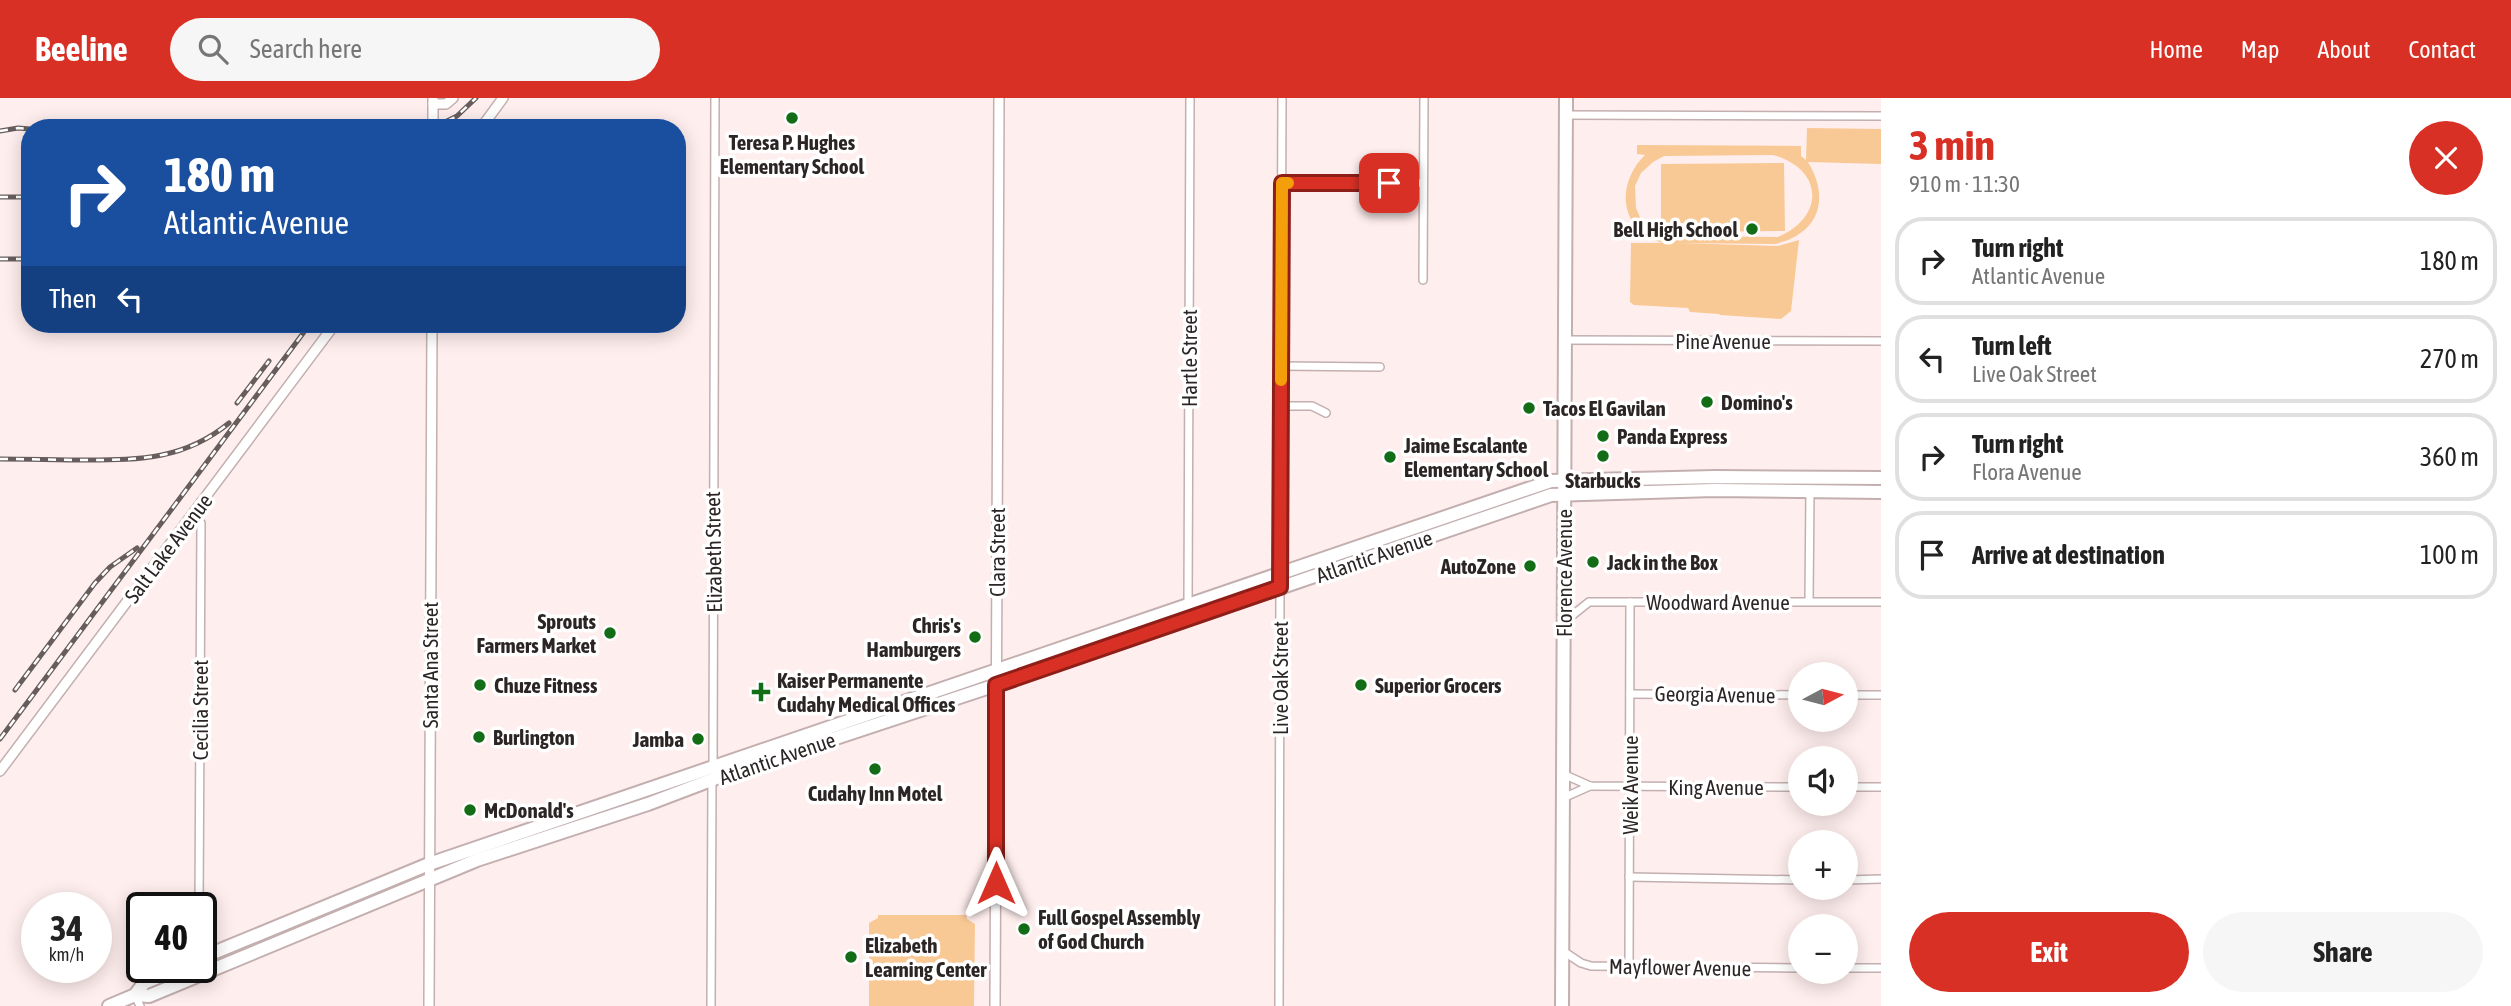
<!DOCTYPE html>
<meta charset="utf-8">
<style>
:root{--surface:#fff;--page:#f6f6f6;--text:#222;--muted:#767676;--line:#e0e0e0;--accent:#d93025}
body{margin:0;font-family:"Asap Condensed",sans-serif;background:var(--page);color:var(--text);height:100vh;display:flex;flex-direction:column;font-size:26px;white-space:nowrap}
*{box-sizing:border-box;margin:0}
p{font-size:23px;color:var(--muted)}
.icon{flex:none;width:38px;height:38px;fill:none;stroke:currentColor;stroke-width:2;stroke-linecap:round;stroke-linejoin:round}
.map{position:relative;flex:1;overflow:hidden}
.panel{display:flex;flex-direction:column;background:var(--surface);width:630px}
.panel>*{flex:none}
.banner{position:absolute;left:21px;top:21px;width:665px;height:214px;border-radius:28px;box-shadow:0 4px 18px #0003;background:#1a4fa0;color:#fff;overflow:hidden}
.needle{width:46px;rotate:83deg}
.tools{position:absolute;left:1788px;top:564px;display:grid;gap:14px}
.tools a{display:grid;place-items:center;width:70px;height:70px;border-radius:50%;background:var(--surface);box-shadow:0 4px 18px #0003;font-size:35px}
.speed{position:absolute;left:21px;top:794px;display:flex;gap:14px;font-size:35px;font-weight:700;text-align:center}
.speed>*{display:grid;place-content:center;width:91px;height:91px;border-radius:50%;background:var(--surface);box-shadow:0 4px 18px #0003;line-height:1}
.speed small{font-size:18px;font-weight:400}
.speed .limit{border:4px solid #111;border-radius:10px;background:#fff;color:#111}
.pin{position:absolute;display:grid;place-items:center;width:60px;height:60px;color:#fff;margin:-30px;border-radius:14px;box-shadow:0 4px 10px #0006}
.me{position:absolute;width:77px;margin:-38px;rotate:0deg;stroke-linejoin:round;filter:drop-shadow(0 0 5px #0008)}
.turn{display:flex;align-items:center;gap:24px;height:147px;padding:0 28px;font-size:32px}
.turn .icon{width:91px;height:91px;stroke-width:2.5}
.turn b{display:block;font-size:49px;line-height:60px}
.then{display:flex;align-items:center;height:66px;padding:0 28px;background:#0003;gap:14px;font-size:26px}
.round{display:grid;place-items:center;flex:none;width:74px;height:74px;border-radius:37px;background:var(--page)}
.summary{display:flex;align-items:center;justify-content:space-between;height:119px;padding:0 28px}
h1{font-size:42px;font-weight:700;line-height:52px;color:var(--accent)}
.action{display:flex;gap:14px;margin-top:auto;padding:14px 28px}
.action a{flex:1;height:80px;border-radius:42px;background:var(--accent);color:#fff;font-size:28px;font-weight:700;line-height:80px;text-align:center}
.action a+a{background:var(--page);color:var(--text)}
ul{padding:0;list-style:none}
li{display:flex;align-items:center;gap:21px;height:88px;margin:0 14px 10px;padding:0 14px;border:4px solid var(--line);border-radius:28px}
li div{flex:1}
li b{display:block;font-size:26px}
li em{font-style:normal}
header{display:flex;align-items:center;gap:42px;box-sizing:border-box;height:98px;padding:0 35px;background:var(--accent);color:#fff}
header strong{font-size:33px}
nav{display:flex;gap:38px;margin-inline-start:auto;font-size:24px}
.search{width:490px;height:63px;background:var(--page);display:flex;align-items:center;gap:18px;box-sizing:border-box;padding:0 24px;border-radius:38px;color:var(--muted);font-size:26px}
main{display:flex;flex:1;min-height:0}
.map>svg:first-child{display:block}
</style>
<header>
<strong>Beeline</strong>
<div class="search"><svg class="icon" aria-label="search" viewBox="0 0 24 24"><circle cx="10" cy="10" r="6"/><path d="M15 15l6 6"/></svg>Search here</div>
<nav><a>Home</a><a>Map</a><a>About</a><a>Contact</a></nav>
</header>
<main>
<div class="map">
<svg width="1881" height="908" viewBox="0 0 1881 908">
<rect width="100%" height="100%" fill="#fee"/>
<g fill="#f9c995" fill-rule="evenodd">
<path d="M1807,30l74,1v35l-73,-2c23,38 10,72 -33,82l-99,-1 102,3 21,-6 -8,71 -10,8 -61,-4 -1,-1 -29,-2 -2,-4 -54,-3 -4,-3 1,-59h31c-5,-2 -11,-4 -15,-7 -31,-20 -25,-59 -2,-81l-8,-1v-9l164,1v10l5,4zM1773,57c51,14 52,62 5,82l-112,-1 -17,-8 -7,-6 -6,-14 -1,-22 6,-13 12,-11 11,-6z"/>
<polygon points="1784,65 1785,133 1661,134 1661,66"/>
<polygon points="878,817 966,817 967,821 975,826 974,908 869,908 869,825 878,820"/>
</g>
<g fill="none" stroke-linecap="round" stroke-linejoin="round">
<defs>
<g id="minor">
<polyline points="1566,17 1881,18"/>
<polyline points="1282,85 1423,85"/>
<polyline points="1423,182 1424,0"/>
<polyline points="1565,242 1881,243"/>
<polyline points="1281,268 1380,269"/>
<polyline points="1281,308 1312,308 1326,315"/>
<polyline points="193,417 201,425 199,810"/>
<polyline points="1280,477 1282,0"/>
<polyline points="1809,503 1810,392"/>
<polyline points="1188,507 1190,0"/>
<polyline points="1564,524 1589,504 1881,504"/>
<polyline points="1630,596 1801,597"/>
<polyline points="1846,597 1881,597"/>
<polyline points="713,669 715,0"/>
<polyline points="1563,676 1590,688 1801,689"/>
<polyline points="1846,689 1881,689"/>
<polyline points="1563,700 1590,688"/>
<polyline points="1629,779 1801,782"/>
<polyline points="1846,782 1881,781"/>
<polyline points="201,853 209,872"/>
<polyline points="1563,853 1581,865 1591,868 1801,870"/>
<polyline points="1629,869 1630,504"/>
<polyline points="1846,870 1881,870"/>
<polyline points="135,897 140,908"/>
<polyline points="711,908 712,681"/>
<polyline points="1279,908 1280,489"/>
</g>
<g id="tertiary">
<polyline points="433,6 446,6 453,0"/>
<polyline points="433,30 433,0"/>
<polyline points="481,30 503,0"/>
<polyline points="0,673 335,226"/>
<polyline points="429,908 432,226"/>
<polyline points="995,908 999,0"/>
</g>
<g id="primary">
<polyline points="201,860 429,766 1551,383 1714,379 1881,380"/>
<polyline points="135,897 144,885 180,870"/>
<polyline points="109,908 135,897 149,898 477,762 648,706 727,676 996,587 1551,397 1714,392 1881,394"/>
<polyline points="1562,908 1566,0"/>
</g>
</defs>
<use href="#minor" stroke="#c3afaf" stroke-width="10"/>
<use href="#tertiary" stroke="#c3afaf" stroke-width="12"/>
<use href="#primary" stroke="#c3afaf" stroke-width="16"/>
<use href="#minor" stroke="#fff" stroke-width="7"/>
<use href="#tertiary" stroke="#fff" stroke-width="9"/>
<use href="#primary" stroke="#fff" stroke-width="12"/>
<defs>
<g id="rail">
<polyline points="433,30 457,18 476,0"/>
<polyline points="0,33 18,30 30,31"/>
<polyline points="0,99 30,99"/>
<polyline points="0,161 30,161"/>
<polyline points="237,305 269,263"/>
<path d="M0,361c29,0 58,1 87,1 54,0 98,-1 142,-37"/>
<polyline points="15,592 95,485 110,469 137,450"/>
<polyline points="0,641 310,226"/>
</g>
</defs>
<use href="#rail" stroke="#675d5d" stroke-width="5"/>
<use href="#rail" stroke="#fff" stroke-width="2.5" stroke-dasharray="8" stroke-linecap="butt"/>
</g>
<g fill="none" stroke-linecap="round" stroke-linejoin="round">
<defs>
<polyline id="route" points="996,785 996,587 1280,489 1282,85 1389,85"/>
</defs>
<use href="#route" stroke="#8d1f18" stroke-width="18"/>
<use href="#route" stroke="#d93025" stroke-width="12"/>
<polyline stroke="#f59e0b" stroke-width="12" points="1281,282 1282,85 1288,85"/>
</g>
<g fill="#136c16" stroke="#fff" stroke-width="2.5">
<circle cx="792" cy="20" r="7"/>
<circle cx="1752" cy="131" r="7"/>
<circle cx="1707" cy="304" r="7"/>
<circle cx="1529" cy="310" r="7"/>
<circle cx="1603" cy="338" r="7"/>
<circle cx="1603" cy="358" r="7"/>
<circle cx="1390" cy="359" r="7"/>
<circle cx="1593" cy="464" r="7"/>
<circle cx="1530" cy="468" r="7"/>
<circle cx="610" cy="535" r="7"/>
<circle cx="975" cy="539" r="7"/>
<circle cx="480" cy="587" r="7"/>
<circle cx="1361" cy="587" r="7"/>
<path d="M757.5 583.5h7v7h7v7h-7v7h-7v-7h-7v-7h7z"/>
<circle cx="479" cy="639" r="7"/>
<circle cx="698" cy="641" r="7"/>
<circle cx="875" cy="671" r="7"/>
<circle cx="470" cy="712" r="7"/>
<circle cx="1024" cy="831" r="7"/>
<circle cx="851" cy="859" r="7"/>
</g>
<g text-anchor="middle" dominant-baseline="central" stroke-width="7" stroke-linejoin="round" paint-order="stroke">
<g font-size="21" font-weight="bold" fill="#2c2525" stroke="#fff" text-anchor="start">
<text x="792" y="44" text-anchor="middle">Teresa P. Hughes<tspan x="792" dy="24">Elementary School</tspan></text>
<text x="1738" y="131" text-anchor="end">Bell High School</text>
<text x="1721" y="304">Domino's</text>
<text x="1543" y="310">Tacos El Gavilan</text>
<text x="1617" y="338">Panda Express</text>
<text x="1404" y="347">Jaime Escalante<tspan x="1404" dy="24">Elementary School</tspan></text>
<text x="1603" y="382" text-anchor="middle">Starbucks</text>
<text x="1607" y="464">Jack in the Box</text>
<text x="1516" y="468" text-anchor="end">AutoZone</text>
<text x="596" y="523" text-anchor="end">Sprouts<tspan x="596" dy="24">Farmers Market</tspan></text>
<text x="961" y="527" text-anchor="end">Chris's<tspan x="961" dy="24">Hamburgers</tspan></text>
<text x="777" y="582">Kaiser Permanente<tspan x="777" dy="24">Cudahy Medical Offices</tspan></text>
<text x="494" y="587">Chuze Fitness</text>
<text x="1375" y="587">Superior Grocers</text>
<text x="493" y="639">Burlington</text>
<text x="684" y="641" text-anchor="end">Jamba</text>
<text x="875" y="695" text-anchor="middle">Cudahy Inn Motel</text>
<text x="484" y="712">McDonald's</text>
<text x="1038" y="819">Full Gospel Assembly<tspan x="1038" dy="24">of God Church</tspan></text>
<text x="865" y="847">Elizabeth<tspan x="865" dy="24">Learning Center</tspan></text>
</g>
<g font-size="21" fill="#2c2525" stroke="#fff">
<text x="1723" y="243">Pine Avenue</text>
<text transform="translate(1189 260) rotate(-90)">Hartle Street</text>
<text transform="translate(168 450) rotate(-53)">Salt Lake Avenue</text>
<text transform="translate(713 454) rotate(-91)">Elizabeth Street</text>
<text transform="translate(997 454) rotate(-90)">Clara Street</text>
<text transform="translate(1374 458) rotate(-19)">Atlantic Avenue</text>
<text transform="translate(1564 475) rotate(-90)">Florence Avenue</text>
<text x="1718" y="504">Woodward Avenue</text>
<text transform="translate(430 567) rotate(-90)">Santa Ana Street</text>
<text transform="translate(1280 580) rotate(-90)">Live Oak Street</text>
<text transform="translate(1715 596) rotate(1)">Georgia Avenue</text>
<text transform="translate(200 612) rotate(-90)">Cecilia Street</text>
<text transform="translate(777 660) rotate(-19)">Atlantic Avenue</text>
<text transform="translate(1630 687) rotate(-90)">Weik Avenue</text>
<text x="1716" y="689">King Avenue</text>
<text transform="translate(1680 869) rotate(1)">Mayflower Avenue</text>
</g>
</g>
</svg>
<div class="tools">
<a><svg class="needle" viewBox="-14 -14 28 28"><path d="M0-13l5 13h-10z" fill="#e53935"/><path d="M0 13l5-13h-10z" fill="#767676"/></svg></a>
<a><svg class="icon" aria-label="sound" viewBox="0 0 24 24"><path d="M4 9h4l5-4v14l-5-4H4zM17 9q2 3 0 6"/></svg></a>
<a>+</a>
<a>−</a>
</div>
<div class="speed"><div>34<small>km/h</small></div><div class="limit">40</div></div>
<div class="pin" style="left:1389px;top:85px;background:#d93025"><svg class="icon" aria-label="arrive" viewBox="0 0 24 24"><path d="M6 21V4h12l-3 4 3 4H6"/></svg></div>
<svg class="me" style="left:996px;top:785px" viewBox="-20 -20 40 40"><path d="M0-17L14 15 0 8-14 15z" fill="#d93025" stroke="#fff" stroke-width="4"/></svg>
<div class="banner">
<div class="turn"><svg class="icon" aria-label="right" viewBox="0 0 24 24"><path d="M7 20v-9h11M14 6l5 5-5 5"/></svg><div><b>180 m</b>Atlantic Avenue</div></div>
<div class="then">Then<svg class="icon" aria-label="left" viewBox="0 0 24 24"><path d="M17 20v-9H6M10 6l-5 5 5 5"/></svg></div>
</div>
</div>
<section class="panel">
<div class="summary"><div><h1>3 min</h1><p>910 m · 11:30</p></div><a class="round" style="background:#d93025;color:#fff"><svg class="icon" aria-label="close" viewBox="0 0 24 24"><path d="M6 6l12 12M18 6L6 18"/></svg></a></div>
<ul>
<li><svg class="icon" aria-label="right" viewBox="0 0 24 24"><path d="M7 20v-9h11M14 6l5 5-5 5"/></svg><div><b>Turn right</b><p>Atlantic Avenue</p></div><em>180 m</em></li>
<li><svg class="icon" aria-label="left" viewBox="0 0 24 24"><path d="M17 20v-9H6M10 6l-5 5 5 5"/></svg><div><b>Turn left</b><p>Live Oak Street</p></div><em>270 m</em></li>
<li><svg class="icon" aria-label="right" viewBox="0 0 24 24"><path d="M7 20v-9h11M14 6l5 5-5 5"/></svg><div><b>Turn right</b><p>Flora Avenue</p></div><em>360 m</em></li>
<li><svg class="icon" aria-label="arrive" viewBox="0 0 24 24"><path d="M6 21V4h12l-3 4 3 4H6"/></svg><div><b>Arrive at destination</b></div><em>100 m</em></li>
</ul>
<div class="action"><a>Exit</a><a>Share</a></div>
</section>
</main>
